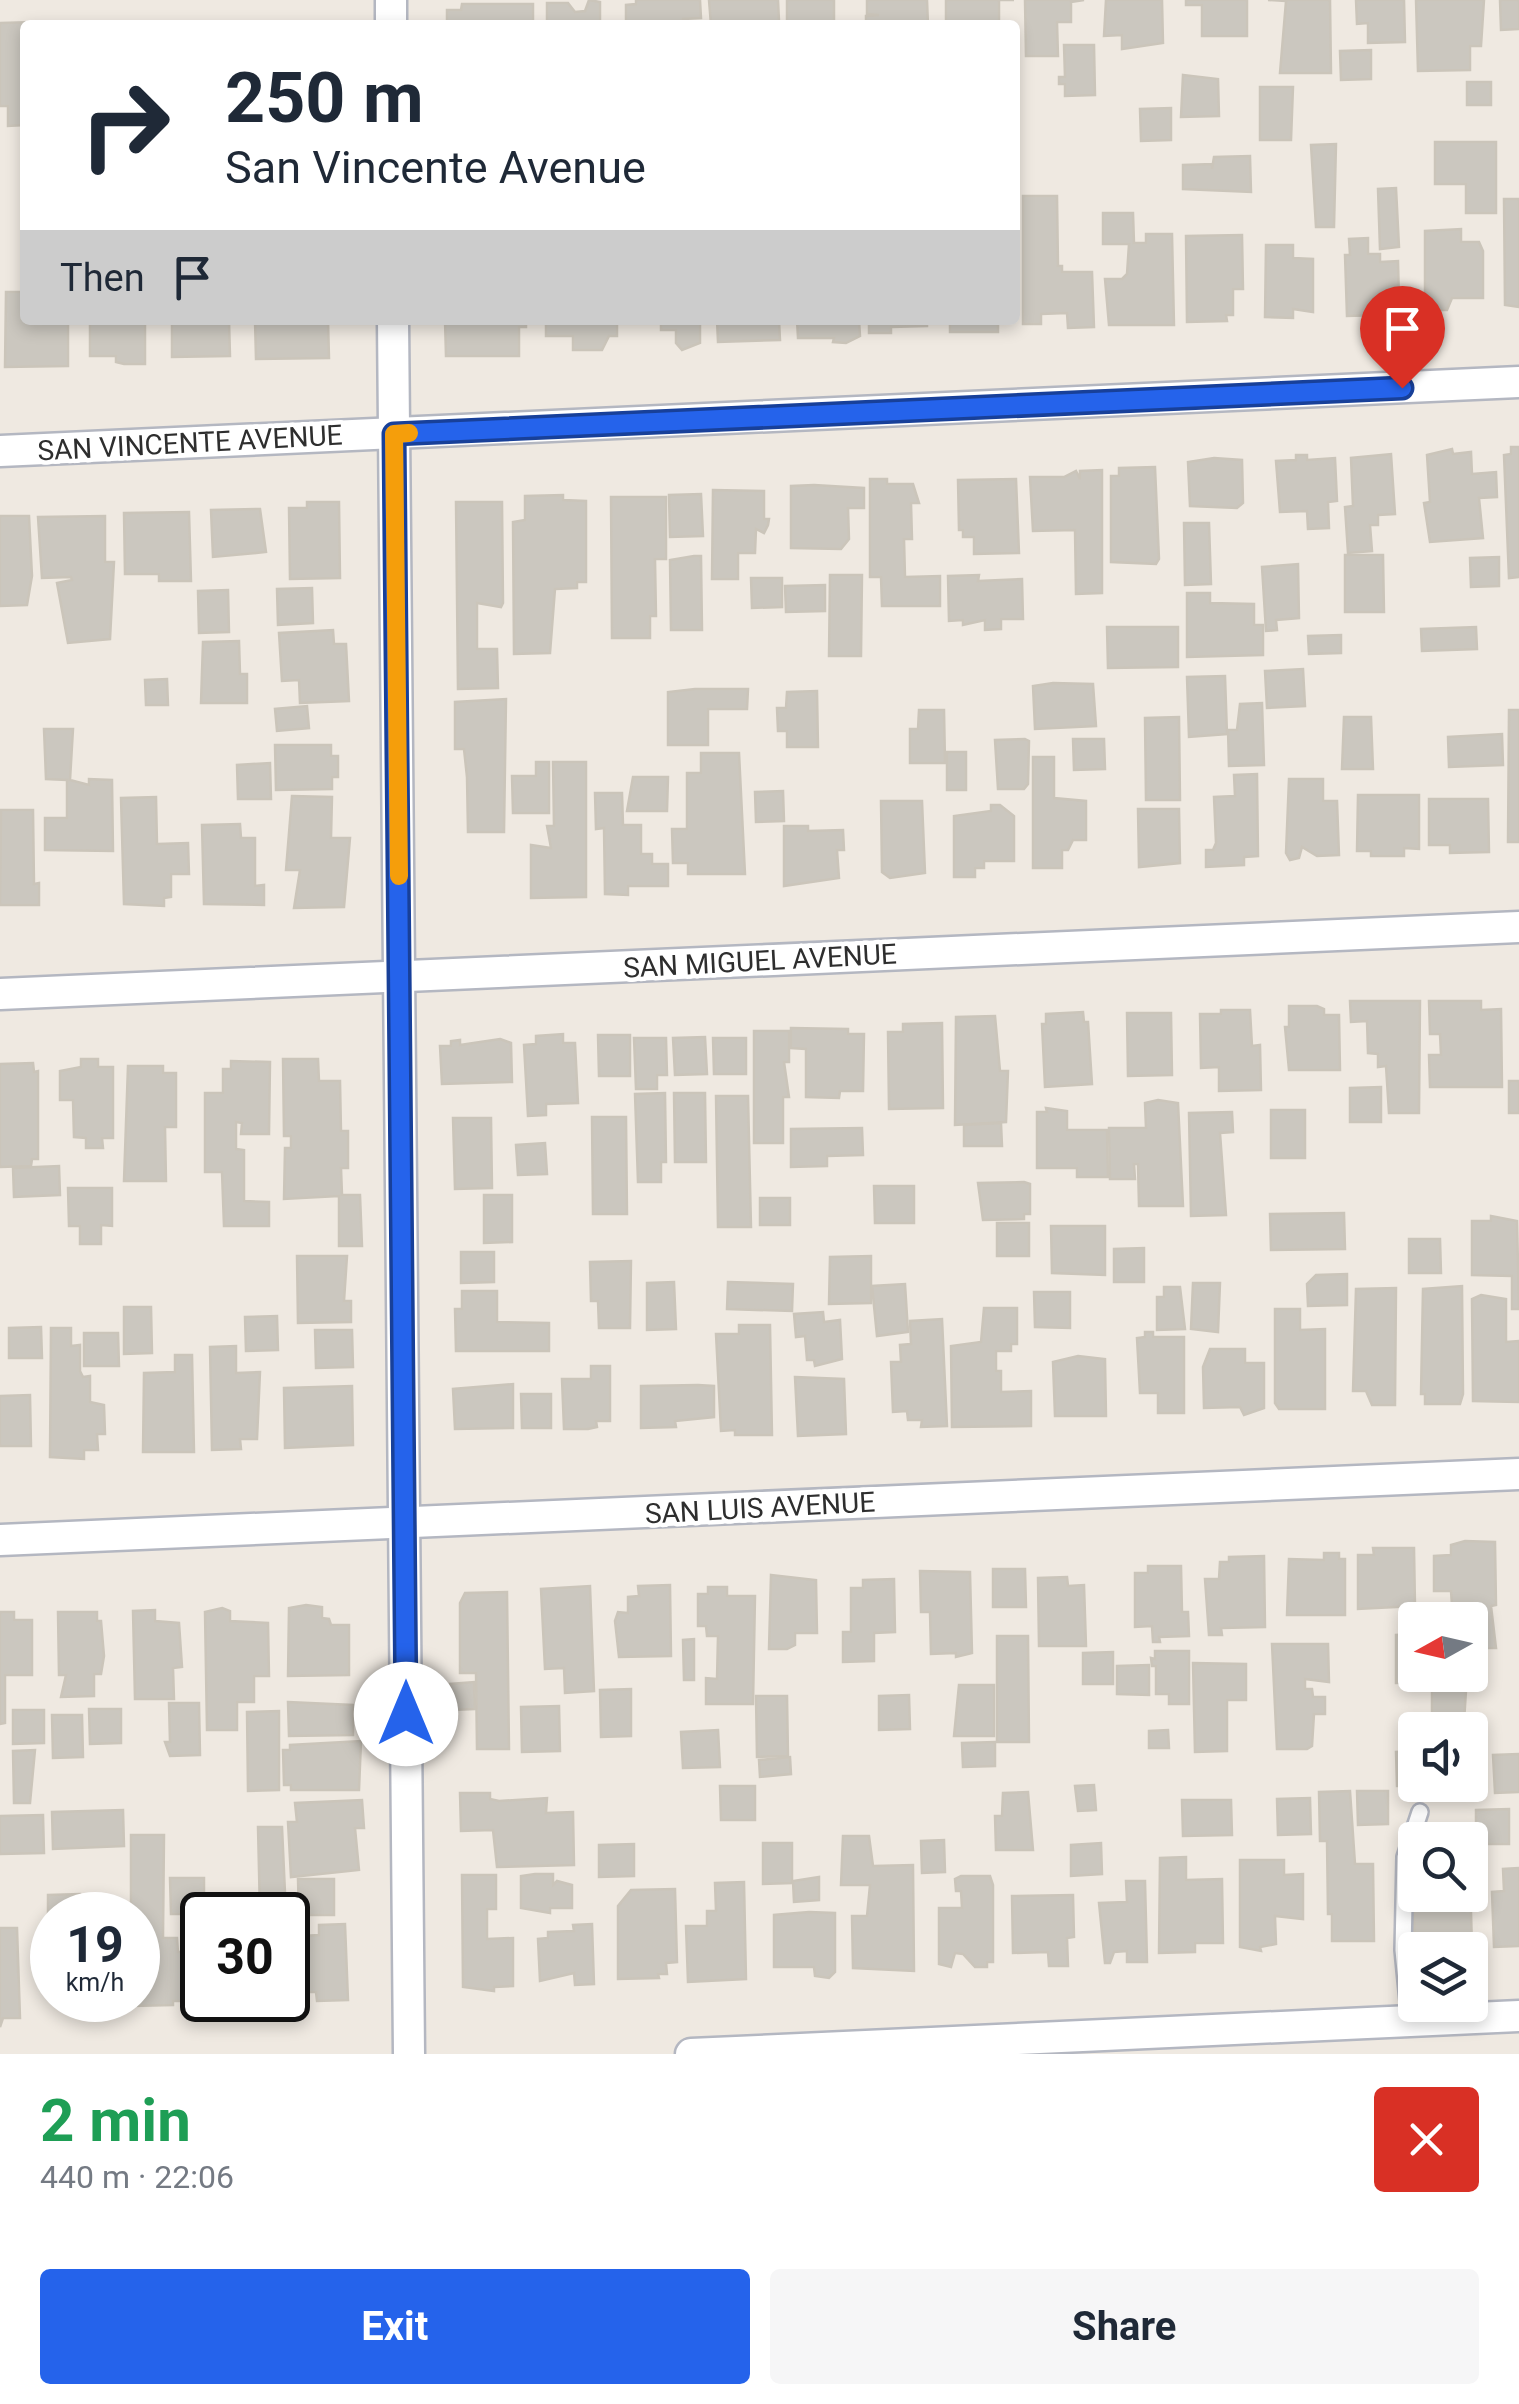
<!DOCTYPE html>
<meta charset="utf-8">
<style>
:root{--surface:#fff;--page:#f6f6f7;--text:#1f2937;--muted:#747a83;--accent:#2563eb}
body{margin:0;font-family:Roboto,sans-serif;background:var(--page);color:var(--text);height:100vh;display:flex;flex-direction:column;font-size:38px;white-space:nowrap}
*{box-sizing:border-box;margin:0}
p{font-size:32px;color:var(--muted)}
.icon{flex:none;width:55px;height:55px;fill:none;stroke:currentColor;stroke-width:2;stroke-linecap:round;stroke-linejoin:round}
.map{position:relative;height:2054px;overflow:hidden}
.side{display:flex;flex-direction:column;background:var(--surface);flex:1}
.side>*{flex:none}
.banner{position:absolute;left:20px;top:20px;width:1000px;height:305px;border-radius:10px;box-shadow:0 5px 15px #0003;background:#fff;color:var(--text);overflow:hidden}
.needle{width:65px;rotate:262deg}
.buttons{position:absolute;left:1398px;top:1602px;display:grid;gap:20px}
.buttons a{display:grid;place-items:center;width:90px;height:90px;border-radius:10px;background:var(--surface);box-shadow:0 5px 15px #0003;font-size:50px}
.speed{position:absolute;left:30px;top:1892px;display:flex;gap:20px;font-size:50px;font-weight:700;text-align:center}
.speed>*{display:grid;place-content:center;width:130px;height:130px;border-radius:50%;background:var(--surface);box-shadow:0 5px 15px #0003;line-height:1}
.speed small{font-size:25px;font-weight:400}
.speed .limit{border:5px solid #111;border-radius:15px;background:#fff;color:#111}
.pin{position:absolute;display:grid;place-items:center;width:85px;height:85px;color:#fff;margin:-102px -42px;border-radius:50% 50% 50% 0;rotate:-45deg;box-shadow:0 0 10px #0007}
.pin .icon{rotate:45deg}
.me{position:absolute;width:110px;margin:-55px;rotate:0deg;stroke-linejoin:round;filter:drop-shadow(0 0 8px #0008)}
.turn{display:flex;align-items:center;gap:35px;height:210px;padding:0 40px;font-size:45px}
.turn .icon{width:130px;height:130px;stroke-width:2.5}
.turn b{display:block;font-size:70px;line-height:85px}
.then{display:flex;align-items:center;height:95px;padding:0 40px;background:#0003;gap:20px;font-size:38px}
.round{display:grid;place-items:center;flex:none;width:105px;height:105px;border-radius:10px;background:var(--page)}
.headline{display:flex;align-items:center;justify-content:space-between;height:170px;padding:0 40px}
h1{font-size:60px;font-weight:700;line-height:75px;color:#1e9e55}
.primary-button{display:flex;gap:20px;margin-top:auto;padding:20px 40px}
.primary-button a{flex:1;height:115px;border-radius:10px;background:var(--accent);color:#fff;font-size:40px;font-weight:700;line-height:115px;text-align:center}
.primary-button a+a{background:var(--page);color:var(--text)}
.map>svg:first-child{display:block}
</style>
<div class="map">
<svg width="1519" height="2054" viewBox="0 0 1519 2054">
<rect width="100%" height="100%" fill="#efe9e1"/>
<g fill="#cbc7bf" stroke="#cbc5ba" stroke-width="2.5">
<polygon points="589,0 600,2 600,25 547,25 547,3 568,3 575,12 585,11"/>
<polygon points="636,0 700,0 701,18 683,19 683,25 626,25 626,5 636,4"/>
<polygon points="709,0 778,0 779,21 711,25"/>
<rect x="787" y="0" width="47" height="25"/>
<polygon points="867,0 927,0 928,25 866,25 866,16 879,15 867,14"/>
<polygon points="946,0 1014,0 999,0 999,25 946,25"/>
<polygon points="1025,0 1084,0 1071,2 1071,22 1057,22 1058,56 1026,56"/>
<polygon points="1106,0 1162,0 1163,43 1122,49 1122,35 1104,36"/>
<polygon points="1186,0 1247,0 1247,36 1202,36 1202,5 1186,5"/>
<polygon points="1330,0 1331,73 1280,73 1286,1 1268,0"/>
<polygon points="1356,0 1404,0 1405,42 1368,43 1368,23 1357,24"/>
<polygon points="1416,0 1484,0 1481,46 1470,46 1470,70 1418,71"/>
<polygon points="1500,0 1519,0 1519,29 1501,30"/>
<polygon points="462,4 533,4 533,25 447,25 447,10 461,10"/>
<polygon points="35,22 25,25 25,125 8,126 8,106 0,106 0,23"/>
<polygon points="1064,45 1094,45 1095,95 1065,96 1065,84 1059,84 1059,77 1065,77"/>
<polygon points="1371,50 1371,79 1341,80 1340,51"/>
<polygon points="1183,75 1218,79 1219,116 1181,117"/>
<rect x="1467" y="82" width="24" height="23"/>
<polygon points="1260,87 1293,87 1291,140 1260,140"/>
<polygon points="1171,108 1171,140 1141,141 1140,109"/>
<polygon points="1435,142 1496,142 1496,213 1466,213 1466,184 1435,184"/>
<polygon points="1336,144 1334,227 1316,227 1311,145"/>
<polygon points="1250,156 1251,192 1183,189 1183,165 1212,164 1212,169 1214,157"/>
<polygon points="1396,188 1399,247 1380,249 1378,189"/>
<polygon points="1023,196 1057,196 1058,266 1062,266 1062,272 1092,272 1094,327 1068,328 1067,313 1041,314 1041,324 1023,324"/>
<polygon points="1504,199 1519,199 1519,307 1505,305"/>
<polygon points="1103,213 1133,213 1134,243 1146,243 1146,234 1172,234 1174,325 1109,325 1105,279 1122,279 1127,274 1129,244 1103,244"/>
<polygon points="1461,229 1461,242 1479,242 1483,251 1483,298 1452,298 1447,310 1425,310 1425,231"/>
<polygon points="1242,235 1243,289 1233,289 1233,315 1226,315 1227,321 1187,322 1186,236"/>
<polygon points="1368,238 1368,254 1380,254 1380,262 1398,261 1399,301 1382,302 1382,315 1347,316 1345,255 1350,255 1349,239"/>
<polygon points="1266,245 1293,245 1293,258 1313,259 1313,312 1293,309 1293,318 1265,317"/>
<polygon points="6,292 25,292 25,320 68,320 68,366 5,367"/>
<polygon points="90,320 145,320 145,364 124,364 116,362 116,356 90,356"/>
<polygon points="172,320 229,320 230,356 172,357"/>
<polygon points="255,320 328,320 329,358 256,359"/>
<polygon points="445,320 526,320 526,327 519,327 519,356 446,356"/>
<polygon points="546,320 617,320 617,336 609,336 602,350 573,350 573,336 546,336"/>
<polygon points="637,320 700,320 700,343 682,350 676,343 676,330 661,330 661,322"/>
<polygon points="717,320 779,320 780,340 718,342"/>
<polygon points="797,320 859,320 860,336 846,343 833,342 834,338 798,338"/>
<polygon points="869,320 927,320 927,326 891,327 891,333 869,333"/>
<rect x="950" y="320" width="48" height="12"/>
<polygon points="1511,447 1519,447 1519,577 1509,578 1504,455 1511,454"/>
<polygon points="1452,449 1453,454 1471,452 1472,474 1496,472 1497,497 1479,498 1483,538 1430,542 1424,503 1430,502 1427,455"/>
<polygon points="1391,454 1395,514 1378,515 1378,525 1370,525 1372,551 1348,553 1345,507 1353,506 1351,458"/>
<polygon points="1296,455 1307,455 1307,460 1335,458 1337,501 1328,502 1329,528 1308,529 1307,511 1280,512 1276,461 1296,460"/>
<polygon points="1214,458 1242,460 1243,503 1237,508 1190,506 1188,462"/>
<polygon points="1155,467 1159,559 1156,564 1111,562 1111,476 1119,476 1119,468"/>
<polygon points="1102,470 1102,593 1076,594 1075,530 1033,531 1030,477 1064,477 1076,471 1080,479 1080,471"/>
<polygon points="870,479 887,479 887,484 913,484 919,503 911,503 912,539 904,539 905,577 940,576 940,606 882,606 881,577 870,577"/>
<polygon points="1016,479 1019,553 974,554 974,537 963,537 963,530 959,530 958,480"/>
<polygon points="814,485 864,488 864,508 848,508 849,539 841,549 791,548 791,486"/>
<polygon points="713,490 764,491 764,519 769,519 768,525 764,533 756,529 755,553 738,553 738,579 712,579"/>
<polygon points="701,494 703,536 670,537 669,495"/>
<polygon points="563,495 563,500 586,501 586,582 577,582 577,588 555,589 550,653 514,654 513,522 525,520 525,496"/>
<polygon points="611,497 666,497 666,559 655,559 656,616 650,616 650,638 612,638"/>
<polygon points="307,502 339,502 340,578 290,579 289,508 307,508"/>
<polygon points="456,502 502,502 503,603 501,607 477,603 477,649 497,649 498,688 458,689"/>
<polygon points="260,509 266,552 213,557 211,510"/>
<polygon points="189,512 191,581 159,581 159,574 125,574 124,513"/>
<polygon points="0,516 29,516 32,576 27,605 0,606"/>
<polygon points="105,516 105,562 114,562 110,639 68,643 57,583 72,580 71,577 42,578 38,517"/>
<polygon points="1184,523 1209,523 1211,584 1185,585"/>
<polygon points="1345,555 1383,555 1384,612 1345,612"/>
<polygon points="694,556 701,556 702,630 671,630 670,560"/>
<polygon points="1499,557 1499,586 1471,587 1470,558"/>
<polygon points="1298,564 1299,618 1276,620 1277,630 1266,631 1262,567"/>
<polygon points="830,575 862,575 861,656 829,656"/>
<polygon points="979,575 978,581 1022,579 1023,619 1001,619 1001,629 985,630 985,620 963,625 963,620 949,621 948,576"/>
<polygon points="751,578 782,578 782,607 752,608"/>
<polygon points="825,585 825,611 786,612 785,586"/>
<polygon points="312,588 313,623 278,625 277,589"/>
<polygon points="228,590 229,632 199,633 198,591"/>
<polygon points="1187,593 1210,593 1210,603 1254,604 1254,625 1263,625 1263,655 1187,657"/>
<polygon points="1107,627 1178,627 1178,667 1108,668"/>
<polygon points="1476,627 1477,649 1422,651 1421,629"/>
<polygon points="333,630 334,644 346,644 349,701 300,703 299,680 282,681 279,633"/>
<polygon points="1341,635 1341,653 1309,654 1308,636"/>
<polygon points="239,641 240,674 247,674 247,703 201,703 203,642"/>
<polygon points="1303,669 1305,706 1267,708 1265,671"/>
<polygon points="1225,676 1227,734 1189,737 1187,677"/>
<polygon points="167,679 168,705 146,705 145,680"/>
<polygon points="1053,683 1093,684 1096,726 1035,729 1033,686"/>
<polygon points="695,689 748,689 747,709 708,709 708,745 668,745 668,692"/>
<polygon points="817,691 818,747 787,747 787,731 778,731 777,708 786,708 787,692"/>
<polygon points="506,699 504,832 468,832 467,777 464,749 455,749 455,702"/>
<polygon points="1262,703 1264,765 1229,766 1228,730 1237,730 1240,704"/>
<polygon points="307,706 309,728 277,731 275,709"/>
<polygon points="919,710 944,710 945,763 910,763 910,729 918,729"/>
<polygon points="1509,710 1519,710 1519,842 1508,842"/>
<polygon points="1179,717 1180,800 1146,800 1145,718"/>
<polygon points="1344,717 1371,717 1373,769 1342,769"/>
<polygon points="44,729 73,729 70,780 89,785 89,779 112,780 113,851 45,850 45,818 67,818 67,780 46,779"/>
<polygon points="1502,734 1503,765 1449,767 1448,737"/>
<polygon points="1025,739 1029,741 1028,784 1024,789 998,789 995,740"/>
<polygon points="1073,739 1104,739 1105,769 1074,770"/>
<polygon points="275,745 331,745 331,756 338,756 338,777 332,777 332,789 276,790"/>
<rect x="947" y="752" width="19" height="38"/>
<polygon points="701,753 739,753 745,874 688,874 688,863 673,863 672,829 687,829 687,773 701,773"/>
<polygon points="1033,757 1054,757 1054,798 1086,801 1086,840 1073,840 1068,850 1062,850 1062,868 1033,868"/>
<polygon points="536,762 549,762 549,813 513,813 512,776 536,776"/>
<polygon points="553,762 586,762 586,897 531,898 531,845 551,848 547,826 554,826"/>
<polygon points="270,763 271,799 238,799 237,765"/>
<polygon points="1257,774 1258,856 1244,857 1244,865 1206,867 1206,850 1213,850 1216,843 1214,797 1235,796 1234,775"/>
<polygon points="633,777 668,777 667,811 627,811"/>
<polygon points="1289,779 1323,779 1323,801 1337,801 1339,855 1317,856 1302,847 1299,858 1290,860 1286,853"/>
<polygon points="783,791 784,821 756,822 755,792"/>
<polygon points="595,793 622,793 623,825 641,825 641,854 652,854 652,864 668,864 668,886 628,886 628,895 605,894 604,828 596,829"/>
<polygon points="1358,795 1419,795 1419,849 1404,848 1404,856 1371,856 1371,851 1357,851"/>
<polygon points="292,796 332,797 331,838 350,838 344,907 294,908 300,870 286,870"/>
<polygon points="156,797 157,844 188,843 189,874 171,874 171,897 164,898 164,906 124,904 121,798"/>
<polygon points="1429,799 1488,799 1489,852 1450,853 1450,845 1429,845"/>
<polygon points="881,801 922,801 925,873 890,878 882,872"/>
<polygon points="991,805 1000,805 1014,816 1014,861 984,861 984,868 975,868 975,877 954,877 954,816 991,811"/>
<polygon points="1138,809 1179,809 1180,863 1139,867"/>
<polygon points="1,810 33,810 34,884 39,883 39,905 0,905"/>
<polygon points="240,824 241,838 255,838 255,886 264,885 264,905 204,904 202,825"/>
<polygon points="784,826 808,826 808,831 843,830 844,850 837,850 839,878 784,886"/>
<polygon points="1350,1001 1420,1001 1419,1113 1389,1113 1386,1066 1378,1067 1378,1054 1368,1053 1367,1021 1351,1022"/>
<polygon points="1429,1001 1481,1001 1481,1010 1501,1009 1502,1087 1430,1087 1429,1055 1441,1055 1440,1034 1430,1034"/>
<polygon points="1289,1006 1317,1006 1324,1009 1324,1015 1339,1015 1340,1070 1289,1070 1285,1027 1289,1027"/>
<polygon points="1221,1010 1250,1010 1252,1046 1260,1045 1261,1090 1219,1091 1219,1067 1201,1068 1200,1014 1221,1014"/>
<polygon points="1083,1012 1084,1022 1088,1022 1092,1084 1045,1087 1042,1024 1046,1024 1046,1014"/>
<polygon points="1127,1013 1171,1013 1172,1075 1128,1076"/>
<polygon points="995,1016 1000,1071 1008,1071 1006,1122 955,1125 956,1017"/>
<polygon points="942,1023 943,1108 889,1109 888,1032 903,1032 903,1024"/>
<polygon points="791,1028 848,1029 848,1034 864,1034 863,1091 840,1091 839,1098 806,1097 806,1049 791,1048"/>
<polygon points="754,1031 789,1031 789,1062 784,1062 789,1097 783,1097 783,1143 754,1143"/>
<polygon points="563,1034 563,1043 575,1043 578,1103 546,1104 546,1115 528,1116 524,1045 536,1044 536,1036"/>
<polygon points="598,1035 630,1035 630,1076 599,1076"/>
<polygon points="705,1037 707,1074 675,1075 673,1038"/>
<polygon points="634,1038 666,1038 667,1075 657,1075 657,1089 636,1089"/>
<polygon points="713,1038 746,1038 746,1074 714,1074"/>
<polygon points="500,1039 511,1043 512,1082 442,1084 440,1046 451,1046 451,1041 460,1040 460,1045"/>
<polygon points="81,1059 98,1059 98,1067 113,1067 113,1138 102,1138 103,1148 86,1148 86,1138 74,1137 73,1100 60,1100 60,1071 81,1067"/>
<polygon points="283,1059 318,1059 319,1081 340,1081 341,1131 348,1131 348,1168 341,1168 342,1195 360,1195 362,1246 339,1246 339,1196 284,1199 285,1148 291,1148 291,1136 284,1136"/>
<polygon points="231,1061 270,1062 269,1134 241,1134 242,1123 236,1122 236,1149 244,1150 244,1201 269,1202 269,1226 224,1226 222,1172 205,1172 205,1093 223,1093 223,1069 231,1069"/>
<polygon points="33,1063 34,1072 38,1071 38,1159 32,1159 31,1166 0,1167 0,1064"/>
<polygon points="128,1066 163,1066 163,1073 176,1073 176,1127 165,1127 166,1181 124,1181"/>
<rect x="1509" y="1081" width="10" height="32"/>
<polygon points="1381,1087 1381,1122 1350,1122 1350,1088"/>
<polygon points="665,1093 666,1162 661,1162 661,1182 638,1182 635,1094"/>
<polygon points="674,1093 705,1093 706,1162 675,1162"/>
<polygon points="716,1096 748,1096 751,1227 718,1227"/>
<polygon points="1158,1100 1178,1103 1183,1206 1139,1206 1138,1164 1134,1164 1135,1179 1110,1179 1109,1128 1146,1128 1145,1103"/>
<polygon points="1046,1108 1067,1111 1067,1130 1107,1130 1108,1177 1077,1177 1077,1168 1037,1168 1037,1112 1047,1112"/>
<rect x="1271" y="1110" width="34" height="48"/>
<polygon points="1232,1112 1233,1132 1220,1133 1226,1215 1191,1216 1189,1113"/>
<polygon points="592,1117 626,1117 627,1214 593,1214"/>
<polygon points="453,1118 491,1118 492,1188 455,1189"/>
<polygon points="1001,1123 1002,1146 964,1146 964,1125"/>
<polygon points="862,1128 863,1155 827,1156 827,1166 791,1167 791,1129"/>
<polygon points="545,1143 547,1174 518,1175 516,1145"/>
<polygon points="59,1166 60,1195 14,1197 13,1168"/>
<polygon points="1024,1182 1030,1184 1030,1214 1024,1214 1024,1219 983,1220 978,1183"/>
<polygon points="874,1186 914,1186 914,1223 875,1223"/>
<polygon points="68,1188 112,1188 112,1226 101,1225 101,1244 80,1244 80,1226 69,1226"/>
<polygon points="484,1195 512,1195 512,1242 484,1243"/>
<rect x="760" y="1198" width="30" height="27"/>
<polygon points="1344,1213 1345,1249 1271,1250 1270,1214"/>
<polygon points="1491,1216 1517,1221 1519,1309 1512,1309 1512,1276 1472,1275 1472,1221 1491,1221"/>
<rect x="997" y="1223" width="32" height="33"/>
<polygon points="1051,1226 1105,1226 1105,1275 1052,1273"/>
<polygon points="1409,1239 1440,1239 1441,1273 1409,1273"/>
<polygon points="1144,1248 1144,1282 1114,1282 1114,1249"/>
<polygon points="461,1252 494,1252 494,1282 461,1283"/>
<polygon points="297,1256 347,1256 344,1301 351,1301 351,1322 298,1323"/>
<polygon points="871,1256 871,1303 829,1304 830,1257"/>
<polygon points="631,1261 630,1328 599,1328 598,1301 591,1301 590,1262"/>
<polygon points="1347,1274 1347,1305 1308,1306 1307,1284 1316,1275"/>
<polygon points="674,1282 676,1329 647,1330 647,1283"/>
<polygon points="728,1282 793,1284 792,1311 727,1309"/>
<polygon points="1193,1283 1220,1283 1218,1332 1191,1329"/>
<polygon points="905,1284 908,1332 877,1336 872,1286"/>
<polygon points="1462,1286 1463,1394 1460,1404 1425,1404 1425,1394 1421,1394 1423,1289"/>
<polygon points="1164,1287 1180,1287 1185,1329 1157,1330 1157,1297 1164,1297"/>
<polygon points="1396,1288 1395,1405 1372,1405 1366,1391 1353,1391 1356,1289"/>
<polygon points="462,1291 497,1291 497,1322 549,1323 549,1351 456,1351 455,1309 462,1309"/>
<polygon points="1034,1292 1070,1292 1070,1328 1035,1327"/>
<polygon points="1481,1295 1506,1299 1506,1342 1519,1341 1519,1402 1473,1401 1472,1299"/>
<polygon points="124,1307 151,1307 152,1353 124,1354"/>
<polygon points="984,1308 1017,1308 1017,1344 1011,1344 1011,1351 996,1351 996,1371 1001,1371 1001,1392 1031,1391 1031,1426 952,1427 951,1346 981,1342"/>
<polygon points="1275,1309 1300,1309 1300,1330 1325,1329 1325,1409 1279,1409 1275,1403"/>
<polygon points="823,1312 824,1322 840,1320 842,1359 815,1366 814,1360 807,1360 805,1336 796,1337 794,1314"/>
<polygon points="277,1316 278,1350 246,1351 245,1317"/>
<polygon points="942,1319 947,1426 921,1427 922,1420 908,1420 907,1411 893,1412 891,1362 901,1362 900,1345 911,1344 910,1321"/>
<polygon points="739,1325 770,1325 772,1435 735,1435 735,1430 721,1431 716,1334 739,1334"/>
<polygon points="41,1327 42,1358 9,1358 9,1328"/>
<polygon points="51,1328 71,1328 71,1346 80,1345 80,1371 83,1377 90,1376 90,1402 104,1405 105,1434 97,1434 98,1450 84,1450 84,1459 50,1457"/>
<polygon points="315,1330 352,1330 353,1367 316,1368"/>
<polygon points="1145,1332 1153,1332 1153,1337 1184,1337 1184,1413 1158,1413 1158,1393 1140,1393 1137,1338 1145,1337"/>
<polygon points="84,1333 118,1333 119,1366 84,1366"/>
<polygon points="236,1346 236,1373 260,1372 257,1439 240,1439 241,1449 212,1450 210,1347"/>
<polygon points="1210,1349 1245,1349 1245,1363 1264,1363 1264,1408 1244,1415 1240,1407 1204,1408 1203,1367"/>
<polygon points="175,1355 192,1355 194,1452 143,1452 144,1373 175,1372"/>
<polygon points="1078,1356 1105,1359 1106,1416 1055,1416 1053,1362"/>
<polygon points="591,1366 610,1366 610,1421 596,1421 597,1427 588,1429 564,1429 562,1379 591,1379"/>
<polygon points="795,1377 844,1379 846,1434 798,1436"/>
<polygon points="513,1384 513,1428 455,1429 453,1389"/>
<polygon points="698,1385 714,1386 714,1417 675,1421 676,1427 641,1428 641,1386"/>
<polygon points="352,1386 353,1445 285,1448 284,1388"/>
<polygon points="521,1394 551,1394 551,1428 522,1428"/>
<polygon points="30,1395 31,1446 0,1446 0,1396"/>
<polygon points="1465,1541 1495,1542 1496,1605 1491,1606 1496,1648 1470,1648 1470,1620 1453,1620 1451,1591 1434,1591 1434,1556 1451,1555 1451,1545"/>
<polygon points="1373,1548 1414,1548 1415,1606 1358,1609 1358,1555 1374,1555"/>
<polygon points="1324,1553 1339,1553 1339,1559 1345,1559 1345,1615 1287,1615 1289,1559 1324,1560"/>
<polygon points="1264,1556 1265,1627 1221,1628 1222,1635 1209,1635 1205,1579 1219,1579 1220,1562 1229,1562 1229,1557"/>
<polygon points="1148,1566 1181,1566 1182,1612 1188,1612 1189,1636 1159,1637 1160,1642 1153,1642 1152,1626 1135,1627 1135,1573 1148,1573"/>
<polygon points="993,1569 1025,1569 1026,1607 993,1607"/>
<polygon points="920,1571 970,1572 972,1653 956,1657 956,1653 931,1654 930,1612 921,1612"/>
<polygon points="771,1575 816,1580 817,1633 795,1633 795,1645 787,1649 769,1649"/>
<polygon points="1067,1577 1068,1586 1084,1585 1086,1646 1039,1646 1038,1578"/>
<polygon points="894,1579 895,1632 874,1633 874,1661 843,1662 843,1632 851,1632 851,1588 863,1588 863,1580"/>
<polygon points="670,1585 671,1656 619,1657 615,1621 618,1612 628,1613 628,1597 639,1596 638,1586"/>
<polygon points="590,1586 594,1691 565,1693 564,1668 545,1669 541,1589"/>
<polygon points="708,1587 727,1587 727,1596 755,1596 753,1704 706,1704 706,1678 717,1679 718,1636 707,1636 706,1626 698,1626 698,1594 708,1594"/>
<polygon points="507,1592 509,1749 477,1749 476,1673 460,1673 460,1603 465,1593"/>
<polygon points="306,1605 322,1607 322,1618 329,1619 331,1625 349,1625 349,1675 288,1676 289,1608"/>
<polygon points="222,1608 230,1611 230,1621 268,1623 269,1676 254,1676 254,1702 237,1702 237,1730 207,1730 205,1612"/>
<polygon points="155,1610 155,1621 179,1623 182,1667 173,1668 174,1699 135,1699 133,1611"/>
<polygon points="0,1612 14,1612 14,1620 32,1620 32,1675 5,1675 5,1723 0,1724"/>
<polygon points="58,1612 97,1612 97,1621 101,1621 104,1656 101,1674 94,1674 94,1696 61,1697 66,1675 59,1675"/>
<polygon points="1415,1634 1415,1675 1430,1675 1430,1682 1396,1683 1396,1635"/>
<polygon points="997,1636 1028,1636 1029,1742 997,1742"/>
<polygon points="694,1639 694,1680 684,1680 683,1640"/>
<polygon points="1272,1644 1328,1644 1329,1682 1305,1679 1305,1689 1312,1689 1313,1697 1325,1697 1325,1714 1314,1714 1312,1746 1307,1749 1277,1749"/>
<polygon points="1155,1651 1189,1651 1189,1704 1169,1704 1169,1694 1156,1694 1156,1666 1152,1666 1151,1658 1155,1659"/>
<polygon points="1113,1652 1113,1684 1083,1684 1083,1653"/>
<polygon points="1193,1663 1246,1664 1246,1700 1227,1700 1227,1751 1195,1752"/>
<polygon points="1149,1665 1149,1695 1117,1694 1117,1666"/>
<polygon points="1432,1675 1467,1675 1464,1722 1432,1721"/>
<polygon points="474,1682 475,1709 451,1710 450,1684"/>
<polygon points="959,1685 994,1685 994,1736 954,1736"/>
<polygon points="631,1689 631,1736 601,1737 600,1690"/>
<polygon points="909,1695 910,1729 879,1730 879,1696"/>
<polygon points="756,1696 787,1696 788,1756 757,1757"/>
<polygon points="288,1702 353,1705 353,1735 289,1736"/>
<polygon points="169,1703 199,1703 200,1755 170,1756 165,1742 170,1742"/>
<polygon points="559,1706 560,1751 522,1752 521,1707"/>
<polygon points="89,1709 121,1709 121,1743 90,1744"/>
<polygon points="13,1710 44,1710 44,1743 13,1744"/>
<polygon points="279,1711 279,1790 248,1791 247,1712"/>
<polygon points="52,1715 82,1715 83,1757 53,1758"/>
<polygon points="718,1730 720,1767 683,1768 681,1732"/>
<polygon points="1168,1730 1169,1748 1149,1748 1149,1731"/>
<polygon points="361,1741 359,1790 291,1790 291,1785 284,1785 283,1750 290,1750 290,1745"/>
<polygon points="995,1742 995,1766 963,1767 962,1743"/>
<polygon points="35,1750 30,1803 14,1803 13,1751"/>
<polygon points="1415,1751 1415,1785 1429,1785 1397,1786 1396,1752"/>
<polygon points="1519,1754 1519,1792 1495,1793 1493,1755"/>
<polygon points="790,1757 791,1774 760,1777 759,1760"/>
<polygon points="1094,1785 1096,1810 1078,1811 1075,1786"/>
<polygon points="720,1786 755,1786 755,1820 721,1820"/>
<polygon points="1350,1791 1355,1864 1373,1864 1374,1941 1332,1941 1332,1914 1328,1914 1327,1841 1320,1841 1319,1792"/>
<polygon points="1357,1791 1388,1791 1388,1824 1358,1825"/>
<polygon points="1028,1792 1033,1850 996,1850 995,1816 1002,1816 1003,1793"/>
<polygon points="460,1793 490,1793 490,1799 499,1801 547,1798 546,1813 573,1812 574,1865 497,1867 493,1830 461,1831"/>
<polygon points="1310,1798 1311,1834 1278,1835 1277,1799"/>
<polygon points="362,1800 364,1828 355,1828 359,1870 291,1877 288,1822 297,1822 295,1803"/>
<polygon points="1182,1800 1231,1800 1232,1835 1183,1836"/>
<polygon points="1509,1809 1509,1844 1476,1844 1476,1810"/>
<polygon points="123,1810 124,1846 53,1849 52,1812"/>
<polygon points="43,1815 44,1853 0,1854 0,1816"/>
<polygon points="258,1827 282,1827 286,1915 260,1913"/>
<polygon points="131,1835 164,1835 163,1938 177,1938 178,1952 188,1952 187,2001 173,2001 173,2005 134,2006 138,2000 138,1915 131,1915"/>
<polygon points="843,1836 869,1836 873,1866 913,1865 914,1971 853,1968 852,1916 867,1916 870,1885 841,1885"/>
<polygon points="944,1840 945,1872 922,1873 921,1841"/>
<polygon points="763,1843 792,1843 792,1883 763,1884"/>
<polygon points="1101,1843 1102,1874 1071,1876 1071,1845"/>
<polygon points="634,1844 634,1876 599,1877 599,1845"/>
<polygon points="1186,1857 1186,1880 1222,1879 1223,1943 1195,1943 1195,1952 1159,1953 1160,1858"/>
<polygon points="1240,1860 1284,1860 1284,1875 1303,1874 1303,1919 1275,1916 1276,1944 1260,1947 1261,1951 1240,1947"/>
<polygon points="1412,1864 1415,1895 1470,1895 1470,1875 1472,1948 1415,1950"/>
<polygon points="1519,1868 1519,1946 1494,1947 1492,1892 1504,1891 1503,1869"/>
<polygon points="535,1874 553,1874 553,1885 557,1881 572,1885 572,1908 550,1908 550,1913 521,1908 521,1876"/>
<polygon points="462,1875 496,1875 496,1909 487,1909 487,1939 513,1938 513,1986 494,1987 494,1991 463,1987"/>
<polygon points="961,1876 990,1876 993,1885 993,1962 987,1962 987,1967 975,1967 963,1954 955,1953 951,1967 939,1964 939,1908 962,1908 961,1891 956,1891 955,1879"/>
<polygon points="819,1877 819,1900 794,1902 793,1881"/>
<polygon points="170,1878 204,1878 204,1914 171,1914"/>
<polygon points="298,1879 334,1879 334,1915 299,1915"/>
<polygon points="1126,1881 1145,1881 1147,1962 1127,1962 1127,1951 1114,1952 1110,1963 1105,1963 1099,1903 1127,1902"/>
<polygon points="744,1882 746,1979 688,1982 686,1926 707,1926 707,1911 716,1911 715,1883"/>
<polygon points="675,1889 677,1962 666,1963 667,1974 658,1974 659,1978 618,1979 618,1906 631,1890"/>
<polygon points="80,1894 80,1915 52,1915 52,1928 48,1928 48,1895"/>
<polygon points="1073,1895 1074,1937 1067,1938 1068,1966 1049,1966 1048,1952 1013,1953 1012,1896"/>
<polygon points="809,1912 835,1913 835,1972 829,1978 815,1976 814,1967 774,1967 774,1915"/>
<polygon points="345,1924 348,2000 317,2001 316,1992 305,1992 303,1936 319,1935 319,1925"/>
<polygon points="592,1924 594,1984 575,1985 574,1973 540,1981 538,1939 548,1938 548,1932 574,1931 573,1925"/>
<polygon points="0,1928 17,1928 20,2018 3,2018 0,2027"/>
<polygon points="61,2000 124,2000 124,2005 98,2011 98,2006 61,2008"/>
</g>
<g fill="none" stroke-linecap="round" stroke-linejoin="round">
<defs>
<polyline id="service" points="1410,2022 1403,1950 1405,1857 1420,1812"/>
<g id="minor">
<polyline points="391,0 391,25"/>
<polyline points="393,320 409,2054"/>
<polyline points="0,451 1519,382"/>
<polyline points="0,994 1519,927"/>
<polyline points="0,1540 1519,1474"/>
<polyline points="691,2054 1519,2016"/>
</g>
</defs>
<use href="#service" stroke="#b4b7c1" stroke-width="20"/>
<use href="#minor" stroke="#b4b7c1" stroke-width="35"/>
<use href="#service" stroke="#fff" stroke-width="15"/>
<use href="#minor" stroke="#fff" stroke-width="30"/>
</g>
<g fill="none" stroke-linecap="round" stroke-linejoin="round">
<defs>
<polyline id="route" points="406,1714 394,434 1402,388"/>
</defs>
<use href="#route" stroke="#184099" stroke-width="25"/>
<use href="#route" stroke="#2563eb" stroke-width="18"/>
<polyline stroke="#f59e0b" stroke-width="18" points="399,876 394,434 409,433"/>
</g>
<g text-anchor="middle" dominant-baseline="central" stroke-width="9" stroke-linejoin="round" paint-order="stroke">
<g font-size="28" fill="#2e2e2e" stroke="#fff">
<text transform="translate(190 443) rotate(-3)">SAN VINCENTE AVENUE</text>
<text transform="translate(760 961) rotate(-3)">SAN MIGUEL AVENUE</text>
<text transform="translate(760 1508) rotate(-3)">SAN LUIS AVENUE</text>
</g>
</g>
</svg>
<div class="buttons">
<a><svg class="needle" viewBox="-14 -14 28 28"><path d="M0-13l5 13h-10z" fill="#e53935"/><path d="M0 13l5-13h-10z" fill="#747a83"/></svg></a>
<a><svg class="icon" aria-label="sound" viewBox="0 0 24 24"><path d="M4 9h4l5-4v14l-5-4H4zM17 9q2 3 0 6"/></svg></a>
<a><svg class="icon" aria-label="search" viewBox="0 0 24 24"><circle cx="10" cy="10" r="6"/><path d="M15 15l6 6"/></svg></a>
<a><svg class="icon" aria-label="layers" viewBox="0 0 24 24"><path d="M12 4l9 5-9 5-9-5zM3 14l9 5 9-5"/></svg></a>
</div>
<div class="speed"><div>19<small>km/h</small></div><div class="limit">30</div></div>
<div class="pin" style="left:1402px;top:388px;background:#d93025"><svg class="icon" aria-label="arrive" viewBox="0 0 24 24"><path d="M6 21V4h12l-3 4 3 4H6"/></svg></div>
<svg class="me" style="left:406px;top:1714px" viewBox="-20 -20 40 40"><circle r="19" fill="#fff"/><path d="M0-13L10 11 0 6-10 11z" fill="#2563eb"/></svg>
<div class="banner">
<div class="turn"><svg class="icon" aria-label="right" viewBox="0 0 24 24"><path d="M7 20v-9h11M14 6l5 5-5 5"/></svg><div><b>250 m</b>San Vincente Avenue</div></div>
<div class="then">Then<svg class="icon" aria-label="arrive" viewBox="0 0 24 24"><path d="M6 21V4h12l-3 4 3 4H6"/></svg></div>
</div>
</div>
<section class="side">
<div class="headline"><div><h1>2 min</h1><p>440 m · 22:06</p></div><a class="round" style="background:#d93025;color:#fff"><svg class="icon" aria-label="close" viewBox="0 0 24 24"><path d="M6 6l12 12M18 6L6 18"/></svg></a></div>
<div class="primary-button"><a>Exit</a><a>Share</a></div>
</section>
